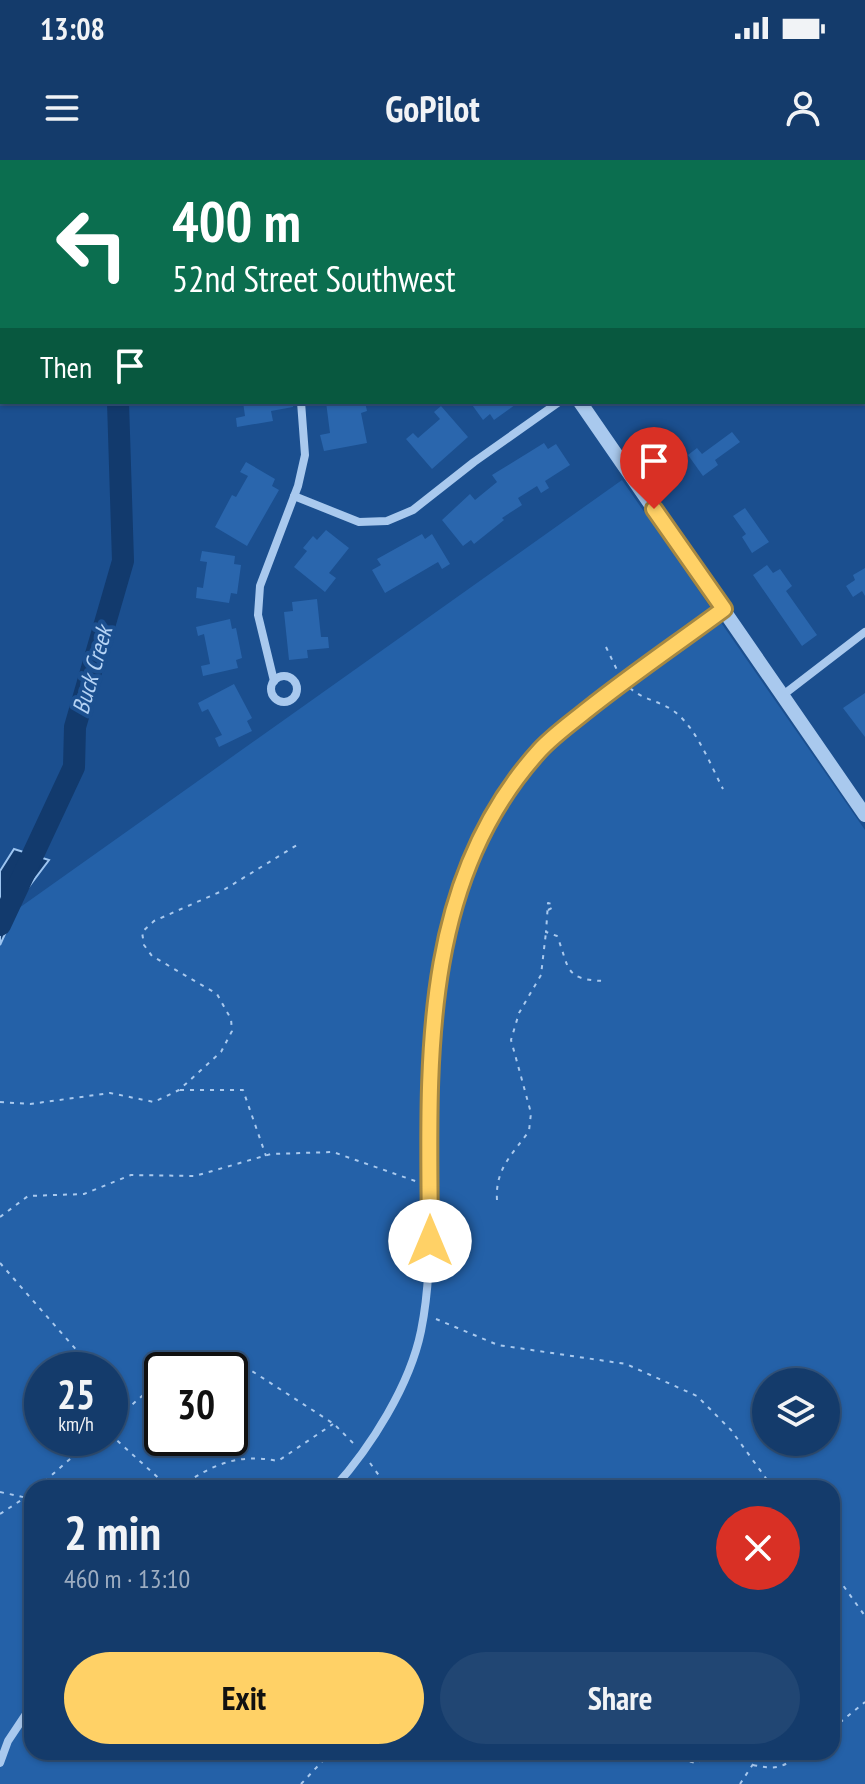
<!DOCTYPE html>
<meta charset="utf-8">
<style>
:root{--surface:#143b6b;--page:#214673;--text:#f1f3f6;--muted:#9dadc1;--line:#33557e;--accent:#ffd166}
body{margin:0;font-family:"PT Sans Narrow",sans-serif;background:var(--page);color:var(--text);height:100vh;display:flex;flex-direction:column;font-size:30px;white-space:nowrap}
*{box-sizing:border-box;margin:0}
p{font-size:26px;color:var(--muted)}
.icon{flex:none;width:44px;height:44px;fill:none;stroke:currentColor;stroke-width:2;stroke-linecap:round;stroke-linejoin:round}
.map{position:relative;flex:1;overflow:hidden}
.drawer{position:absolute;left:24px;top:1320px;width:816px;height:280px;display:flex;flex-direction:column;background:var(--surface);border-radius:24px;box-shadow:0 2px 6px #0004,0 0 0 2px var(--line)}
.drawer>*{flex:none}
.guide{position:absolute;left:0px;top:0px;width:866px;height:244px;box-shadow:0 2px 6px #0004,0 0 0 2px var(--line);background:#0b6e4f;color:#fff;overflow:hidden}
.buttons{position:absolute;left:752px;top:1208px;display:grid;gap:16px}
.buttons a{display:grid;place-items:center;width:88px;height:88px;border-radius:50%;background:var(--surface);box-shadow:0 2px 6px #0004,0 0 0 2px var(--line);font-size:40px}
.speed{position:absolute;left:24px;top:1192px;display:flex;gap:16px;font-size:40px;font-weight:700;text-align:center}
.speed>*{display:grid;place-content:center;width:104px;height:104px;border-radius:50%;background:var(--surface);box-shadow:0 2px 6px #0004,0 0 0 2px var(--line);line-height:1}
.speed small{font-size:20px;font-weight:400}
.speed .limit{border:4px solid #111;border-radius:12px;background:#fff;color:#111}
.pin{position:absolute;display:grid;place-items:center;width:68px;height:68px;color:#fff;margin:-82px -34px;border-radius:50% 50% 50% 0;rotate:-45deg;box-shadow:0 0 8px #0007}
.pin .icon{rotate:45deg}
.me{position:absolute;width:88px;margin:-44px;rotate:0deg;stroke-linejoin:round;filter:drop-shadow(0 0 6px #0008)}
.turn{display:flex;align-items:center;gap:28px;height:168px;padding:0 40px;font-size:36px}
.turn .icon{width:104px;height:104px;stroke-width:2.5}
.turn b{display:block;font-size:56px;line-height:68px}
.then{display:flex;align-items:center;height:76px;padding:0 40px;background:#0003;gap:16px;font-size:30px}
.round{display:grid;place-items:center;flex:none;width:84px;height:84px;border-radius:42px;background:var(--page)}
.summary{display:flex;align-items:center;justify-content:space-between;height:136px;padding:0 40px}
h1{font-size:48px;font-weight:600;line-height:60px}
.action{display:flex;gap:16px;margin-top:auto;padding:16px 40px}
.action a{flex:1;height:92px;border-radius:48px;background:var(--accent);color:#111;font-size:32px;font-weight:600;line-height:92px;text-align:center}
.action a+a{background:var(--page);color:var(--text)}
.status{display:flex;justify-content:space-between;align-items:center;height:56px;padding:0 40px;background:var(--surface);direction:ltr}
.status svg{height:22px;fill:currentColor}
header{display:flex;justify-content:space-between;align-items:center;height:104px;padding:0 40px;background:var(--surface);font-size:36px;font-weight:600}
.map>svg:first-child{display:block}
</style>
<div class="status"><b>13:08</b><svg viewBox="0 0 49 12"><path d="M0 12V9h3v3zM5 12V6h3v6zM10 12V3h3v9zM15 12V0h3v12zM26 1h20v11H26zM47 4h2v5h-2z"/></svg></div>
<header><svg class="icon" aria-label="menu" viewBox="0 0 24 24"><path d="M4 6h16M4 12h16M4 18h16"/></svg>GoPilot<svg class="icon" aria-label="person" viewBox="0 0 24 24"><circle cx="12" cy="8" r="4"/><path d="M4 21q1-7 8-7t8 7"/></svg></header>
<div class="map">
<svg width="865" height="1624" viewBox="0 0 865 1624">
<rect width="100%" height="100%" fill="#1b4f8f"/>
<path fill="#2461a8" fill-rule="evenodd" d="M622,320l243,350v954h-865v-888l12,17zM42,1210h68v68h-68zM162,1210h68v68h-68zM766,1222h60v60h-60zM32,1328h800v264h-800z"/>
<polygon fill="#123a6d" stroke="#9cc4f0" stroke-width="2" points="14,689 49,700 22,736 0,785 0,711"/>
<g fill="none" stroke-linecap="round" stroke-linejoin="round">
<g stroke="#123a6d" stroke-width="22">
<polyline points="93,0 94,2"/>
<polyline points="0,765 74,607 75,567 123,401 118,242"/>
</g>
</g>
<g fill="#2a66ad">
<polygon points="243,242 293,242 293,247 271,251 273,261 237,267 236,258 245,256"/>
<polygon points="326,242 365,242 367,251 361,253 367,283 324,291 320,275 330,273"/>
<polygon points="470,242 519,242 494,260 490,254 483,260"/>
<polygon points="441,246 468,277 432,309 406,279 413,273 418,278 440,259 434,252"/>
<polygon points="732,272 740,282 715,300 718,305 703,316 688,295 697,288 702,294"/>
<polygon points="544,283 548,289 556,284 570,305 545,321 549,328 541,333 537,326 518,338 522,345 502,358 504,360 474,384 471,380 463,386 442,360 470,334 475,340 497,322 492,315"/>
<polygon points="246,302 275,319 272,326 279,330 247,386 215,367 232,335 236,337 248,316 240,312"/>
<polygon points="745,348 769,382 752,393 742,377 746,374 733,356"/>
<polygon points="326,370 349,388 329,413 336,418 325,432 294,407 307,391 303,388 313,376 317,380"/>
<polygon points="422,374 425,379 432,374 450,404 442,409 438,402 385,433 372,410 381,405 377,399"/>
<polygon points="202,391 235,396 234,404 241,405 237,434 231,433 229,443 196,438 197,427 203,428 207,402 200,401"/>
<polygon points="767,405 773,413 780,409 792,426 786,431 817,475 802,486 753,415"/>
<polygon points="865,408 865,436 862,431 853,437 846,426 855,420 853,415"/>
<polygon points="317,439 321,477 328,477 329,488 307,490 308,498 289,500 284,452 293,451 292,442"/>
<polygon points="230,459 232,469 236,468 242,498 236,500 238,508 203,516 201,506 210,504 204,474 198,476 196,467"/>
<polygon points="234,524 252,558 247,561 252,571 219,587 215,578 222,575 208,549 202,552 198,543"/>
<polygon points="865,533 865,577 843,548"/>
</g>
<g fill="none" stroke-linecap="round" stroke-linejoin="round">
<g stroke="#a9c9ee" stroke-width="2" stroke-dasharray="4 6" stroke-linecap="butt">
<polyline points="606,487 617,510"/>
<path d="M630,528c13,12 31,13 45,24 22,17 35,52 48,77"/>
<path d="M548,750l4,-2v-4l-4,-1 -2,29 11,4c13,32 6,44 48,45"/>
<polyline points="180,930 243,930 266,996"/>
<polyline points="0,942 30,944 110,933 154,942 179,930 221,892 232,871 231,859 217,834 152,796 144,785 142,772 154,761 222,731 297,685"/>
<path d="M497,1040c-2,-31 15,-45 32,-69l2,-18 -20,-73 8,-27 22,-38 5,-43"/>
<polyline points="0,1057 28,1036 84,1034 131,1015 195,1016 271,994 333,992 418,1022"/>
<polyline points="0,1103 94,1210"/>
<polyline points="436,1159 498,1185 626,1204 697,1236 731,1270 773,1328"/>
<polyline points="192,1210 224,1193 334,1264 356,1286"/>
<polyline points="110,1229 127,1249"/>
<polyline points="110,1264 142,1236 162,1226"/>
<polyline points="110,1274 165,1324 175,1328"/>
<polyline points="370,1303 388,1328"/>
<polyline points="37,1328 94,1278"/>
<path d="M178,1328c34,-23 58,-35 100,-27l55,-37"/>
<polyline points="0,1332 32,1339"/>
<polyline points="0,1354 32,1333"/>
<polyline points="832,1410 865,1456"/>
<polyline points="832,1569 865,1542"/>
<polyline points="651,1592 696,1603 718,1592"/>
<path d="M753,1605c24,5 30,3 50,-13"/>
<polyline points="301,1624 331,1592"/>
<polyline points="740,1624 761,1592"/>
</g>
<g stroke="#a9c9ee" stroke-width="6">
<polyline points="688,0 689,2"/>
<polyline points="434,2 437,0"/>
<polyline points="726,2 727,0"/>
<polyline points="0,15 2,18"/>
<polyline points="0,126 2,125"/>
</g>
<g stroke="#a9c9ee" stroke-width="8">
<polyline points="294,336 359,362 387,361 413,350 474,302 559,242"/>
<circle cx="284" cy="529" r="13"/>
<polyline points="274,521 258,455 260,426 298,326 305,295 301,242"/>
<polyline points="783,535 865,472"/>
<path d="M334,1328c37,-41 76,-103 87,-157 13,-64 7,-128 7,-192 0,-122 11,-251 83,-353 49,-71 143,-126 213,-177"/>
<polyline points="0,1603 8,1581 32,1545"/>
</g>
<g stroke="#a9c9ee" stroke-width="14">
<polyline points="410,0 411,2"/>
<polyline points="580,242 865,655"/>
</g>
</g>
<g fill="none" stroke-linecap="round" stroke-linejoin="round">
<defs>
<path id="route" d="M430,1081c-1,-171 -13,-356 110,-491 14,-15 31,-27 47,-40 44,-35 91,-67 137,-101l-70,-100"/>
</defs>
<use href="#route" stroke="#a68842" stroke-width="20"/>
<use href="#route" stroke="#ffd166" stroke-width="14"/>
</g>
<g text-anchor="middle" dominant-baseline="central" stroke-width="8" stroke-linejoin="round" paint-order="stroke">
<g font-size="24" font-style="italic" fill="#b5d3f5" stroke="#1b4f8f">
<text transform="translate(92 510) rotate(-74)">Buck Creek</text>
</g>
</g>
</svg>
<div class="buttons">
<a><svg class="icon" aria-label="layers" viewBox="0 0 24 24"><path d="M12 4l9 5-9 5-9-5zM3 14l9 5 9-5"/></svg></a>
</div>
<div class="speed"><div>25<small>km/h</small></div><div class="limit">30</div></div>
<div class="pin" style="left:654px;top:349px;background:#d93025"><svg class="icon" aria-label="arrive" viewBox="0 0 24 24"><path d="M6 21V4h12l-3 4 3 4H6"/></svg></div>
<svg class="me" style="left:430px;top:1081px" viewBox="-20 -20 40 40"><circle r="19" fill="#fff"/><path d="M0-13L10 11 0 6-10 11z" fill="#ffd166"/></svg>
<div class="guide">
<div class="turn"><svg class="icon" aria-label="left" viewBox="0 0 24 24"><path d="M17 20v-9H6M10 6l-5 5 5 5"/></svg><div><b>400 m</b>52nd Street Southwest</div></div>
<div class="then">Then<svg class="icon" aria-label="arrive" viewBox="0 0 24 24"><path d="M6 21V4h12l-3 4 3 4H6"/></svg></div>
</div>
<section class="drawer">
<div class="summary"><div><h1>2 min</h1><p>460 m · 13:10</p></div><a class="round" style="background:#d93025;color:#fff"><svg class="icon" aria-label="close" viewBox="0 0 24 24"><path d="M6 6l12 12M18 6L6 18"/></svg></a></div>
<div class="action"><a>Exit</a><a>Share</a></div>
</section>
</div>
